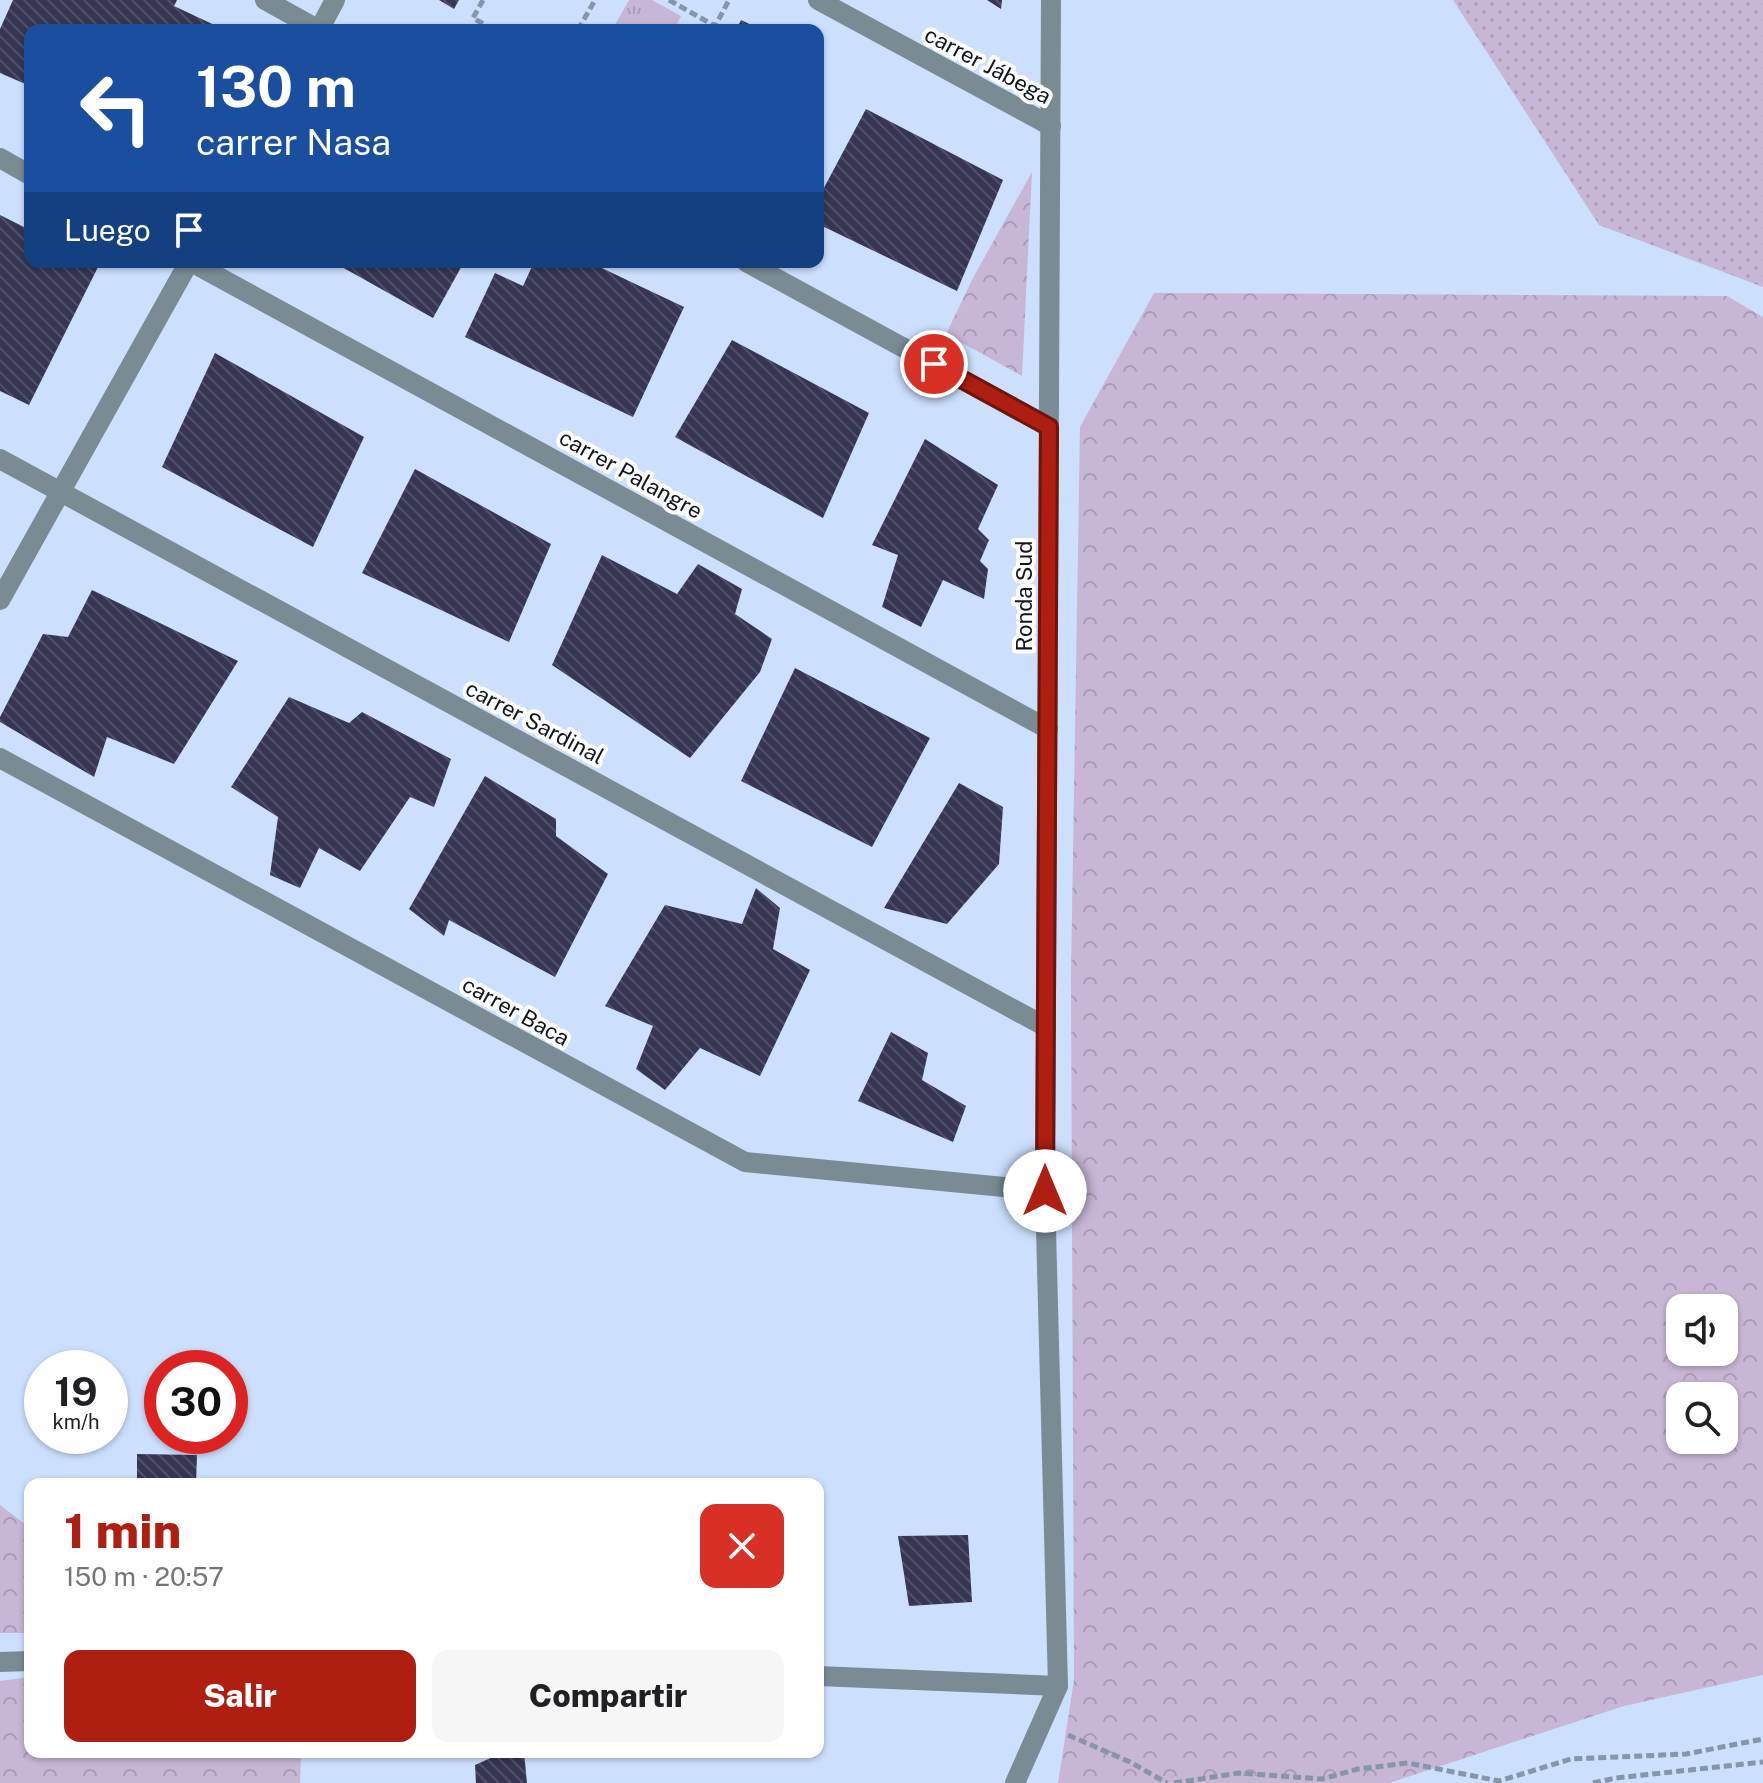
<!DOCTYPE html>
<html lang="es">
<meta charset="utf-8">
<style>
:root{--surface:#fff;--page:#f6f6f6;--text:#202124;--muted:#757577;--accent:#ae1e11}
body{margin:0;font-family:"Public Sans",sans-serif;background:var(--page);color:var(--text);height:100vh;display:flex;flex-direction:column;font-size:30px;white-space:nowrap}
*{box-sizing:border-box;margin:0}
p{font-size:26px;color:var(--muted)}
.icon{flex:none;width:44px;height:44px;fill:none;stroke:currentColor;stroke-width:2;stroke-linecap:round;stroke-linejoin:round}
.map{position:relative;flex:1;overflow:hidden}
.panel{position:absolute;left:24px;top:1478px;width:800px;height:280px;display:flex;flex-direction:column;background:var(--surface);border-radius:16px;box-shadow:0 2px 6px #0004}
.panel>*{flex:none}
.guide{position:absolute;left:24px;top:24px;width:800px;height:244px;border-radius:16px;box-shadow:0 2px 6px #0004;background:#1a4fa0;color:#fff;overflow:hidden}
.controls{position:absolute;left:1666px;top:1294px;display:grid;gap:16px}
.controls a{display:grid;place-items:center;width:72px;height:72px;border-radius:16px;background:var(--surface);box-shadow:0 2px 6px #0004;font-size:40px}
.speed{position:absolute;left:24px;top:1350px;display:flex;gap:16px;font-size:40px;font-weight:700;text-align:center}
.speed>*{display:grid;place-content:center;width:104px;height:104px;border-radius:50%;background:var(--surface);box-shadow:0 2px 6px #0004;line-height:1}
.speed small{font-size:20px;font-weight:400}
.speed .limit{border:12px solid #d22;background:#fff;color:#111}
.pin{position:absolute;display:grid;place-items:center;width:68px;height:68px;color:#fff;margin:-34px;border:4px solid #fff;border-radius:50%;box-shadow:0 2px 8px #0007}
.me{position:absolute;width:88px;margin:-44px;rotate:0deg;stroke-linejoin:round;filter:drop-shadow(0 0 6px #0008)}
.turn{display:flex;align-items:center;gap:28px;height:168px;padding:0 40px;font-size:36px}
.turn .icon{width:104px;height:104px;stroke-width:2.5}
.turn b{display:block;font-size:56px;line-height:68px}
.then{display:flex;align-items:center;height:76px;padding:0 40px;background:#0003;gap:16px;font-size:30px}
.round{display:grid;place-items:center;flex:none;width:84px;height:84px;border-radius:16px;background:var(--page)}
.summary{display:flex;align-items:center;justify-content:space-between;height:136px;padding:0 40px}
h1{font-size:48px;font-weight:800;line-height:60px;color:var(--accent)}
.button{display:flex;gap:16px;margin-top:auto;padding:16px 40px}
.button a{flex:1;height:92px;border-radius:16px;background:var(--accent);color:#fff;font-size:32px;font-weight:800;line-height:92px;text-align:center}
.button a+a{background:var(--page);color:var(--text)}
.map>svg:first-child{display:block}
</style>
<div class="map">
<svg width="1763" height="1783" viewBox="0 0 1763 1783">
<defs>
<pattern id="grass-dots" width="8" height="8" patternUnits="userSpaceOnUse" patternTransform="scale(2)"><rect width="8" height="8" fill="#c7b6d5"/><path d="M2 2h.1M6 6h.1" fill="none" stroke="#aa9cb7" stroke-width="1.8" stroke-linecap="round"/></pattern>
<pattern id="forest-crowns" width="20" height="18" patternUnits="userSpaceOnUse" patternTransform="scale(2)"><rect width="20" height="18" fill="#c7b6d5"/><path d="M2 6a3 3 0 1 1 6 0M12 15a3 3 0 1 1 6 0" fill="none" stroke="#aa9cb7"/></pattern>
<pattern id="park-tufts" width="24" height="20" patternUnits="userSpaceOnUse" patternTransform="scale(2)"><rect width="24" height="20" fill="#c7b6d5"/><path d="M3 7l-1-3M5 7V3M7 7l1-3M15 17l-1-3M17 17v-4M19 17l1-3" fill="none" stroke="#aa9cb7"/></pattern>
<pattern id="building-back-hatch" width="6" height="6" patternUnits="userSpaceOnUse" patternTransform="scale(2)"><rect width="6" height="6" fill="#363654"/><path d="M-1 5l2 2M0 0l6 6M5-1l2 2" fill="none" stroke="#505069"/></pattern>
</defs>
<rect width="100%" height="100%" fill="#cce0fd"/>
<polygon fill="url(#grass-dots)" points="1453,0 1763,0 1763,287 1599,225"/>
<g fill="url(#forest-crowns)" fill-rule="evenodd">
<polygon points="1032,172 1022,376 946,334 974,276"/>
<path d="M1154,293l573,3 36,21v1358l-139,31 -235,77h-331l16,-103 -3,-705 9,-548zM1680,1308h44v44h-44zM1680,1396h44v44h-44z"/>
<polygon points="0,1505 30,1528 30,1633 0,1633"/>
<polygon points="30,1677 30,1752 301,1752 300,1783 0,1783 0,1681"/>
</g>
<polygon fill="url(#park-tufts)" points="629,0 652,0 681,16 674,30 612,30"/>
<g fill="url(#building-back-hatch)">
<polygon points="13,0 177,0 174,6 225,30 30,30 30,86 0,73 0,29"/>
<polygon points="439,0 459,0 454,9"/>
<polygon points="987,0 1002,0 1001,9"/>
<polygon points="741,20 762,30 736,30"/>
<polygon points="866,109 1003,180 957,291 818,224 818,199"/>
<polygon points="0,215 30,230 30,262 93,262 99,265 29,405 0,391"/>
<polygon points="333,262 464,262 433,318"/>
<polygon points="534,262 589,262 684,307 633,417 465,337 495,273 523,286"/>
<polygon points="732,340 869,413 823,518 675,437"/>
<polygon points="215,353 364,437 313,547 162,467"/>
<polygon points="925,439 998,485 978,529 989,540 980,561 988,569 984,599 943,580 921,627 882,607 898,555 872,545"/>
<polygon points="415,469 551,544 509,642 362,573"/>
<polygon points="602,555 677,594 698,564 742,589 735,614 772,639 760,672 690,758 552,665"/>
<polygon points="92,590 238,661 174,764 107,737 94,777 0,722 0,717 43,634 68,637"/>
<polygon points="795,668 930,738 872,847 741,781"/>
<polygon points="289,697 349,723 362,712 451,759 434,807 410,797 360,871 319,848 300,888 270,875 278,817 231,787"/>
<polygon points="485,776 556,819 556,836 608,874 555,977 449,920 444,936 409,909"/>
<polygon points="959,783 1003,807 999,864 947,924 884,908"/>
<polygon points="756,888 780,908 773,949 810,970 760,1076 700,1048 665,1090 636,1069 653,1026 605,1006 665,905 742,924"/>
<polygon points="891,1032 928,1053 922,1080 966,1106 953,1142 858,1101"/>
<polygon points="137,1454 197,1455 196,1484 137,1484"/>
<polygon points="968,1535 972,1602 909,1606 898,1536"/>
<polygon points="504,1752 524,1752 527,1783 476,1783 475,1765"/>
</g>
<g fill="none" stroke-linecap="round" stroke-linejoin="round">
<g stroke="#8595aa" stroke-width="5" stroke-dasharray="8 4" stroke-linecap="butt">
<polyline points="483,0 473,18 494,30"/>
<polyline points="669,0 715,26"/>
<polyline points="578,30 595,0"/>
<polyline points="713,30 729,0"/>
<polyline points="1068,1735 1130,1762 1167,1783"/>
<polyline points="1174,1783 1239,1773 1322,1779 1358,1769 1408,1763 1499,1781 1571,1759 1686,1754 1763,1739"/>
<polyline points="1593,1783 1616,1778 1763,1762"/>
</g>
<g stroke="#7a8b93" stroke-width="20">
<polyline points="265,0 319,30"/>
<polyline points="818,0 1051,126"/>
<polyline points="319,30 335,0"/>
<polyline points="0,158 30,175"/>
<polyline points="191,262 1048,729"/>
<polyline points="746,262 1049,427"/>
<polyline points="0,459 1046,1027"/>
<polyline points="0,600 189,262"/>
<polyline points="0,758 745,1162 1045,1191"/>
<polyline points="0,1662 30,1661"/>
<polyline points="818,1676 1058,1686"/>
<polyline points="1015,1783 1058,1686 1045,1191 1051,0"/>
</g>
</g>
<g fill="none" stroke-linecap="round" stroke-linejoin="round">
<defs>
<polyline id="route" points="934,364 1049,427 1045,1191"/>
</defs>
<use href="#route" stroke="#71140b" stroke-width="20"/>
<use href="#route" stroke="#ae1e11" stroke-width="14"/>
</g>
<g text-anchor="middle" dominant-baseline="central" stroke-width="8" stroke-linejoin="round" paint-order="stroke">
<g font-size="22" fill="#0f1620" stroke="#fff">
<text transform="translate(988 65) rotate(28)">carrer Jábega</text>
<text transform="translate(631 474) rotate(29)">carrer Palangre</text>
<text transform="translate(1024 596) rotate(-90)">Ronda Sud</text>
<text transform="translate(535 722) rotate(28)">carrer Sardinal</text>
<text transform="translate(516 1011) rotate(29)">carrer Baca</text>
</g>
</g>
</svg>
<div class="controls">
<a><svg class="icon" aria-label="sound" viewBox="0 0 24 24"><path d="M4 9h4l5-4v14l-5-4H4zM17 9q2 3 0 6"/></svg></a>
<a><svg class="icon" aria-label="search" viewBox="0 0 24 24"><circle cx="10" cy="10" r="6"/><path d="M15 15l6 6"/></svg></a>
</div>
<div class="speed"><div>19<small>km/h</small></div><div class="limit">30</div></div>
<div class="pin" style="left:934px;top:364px;background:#d93025"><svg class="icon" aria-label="arrive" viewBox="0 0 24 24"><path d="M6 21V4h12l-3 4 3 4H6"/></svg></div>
<svg class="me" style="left:1045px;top:1191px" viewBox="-20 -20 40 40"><circle r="19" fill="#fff"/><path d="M0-13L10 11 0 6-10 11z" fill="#ae1e11"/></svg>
<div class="guide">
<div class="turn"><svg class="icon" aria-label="left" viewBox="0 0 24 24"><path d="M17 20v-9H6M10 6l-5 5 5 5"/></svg><div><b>130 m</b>carrer Nasa</div></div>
<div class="then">Luego<svg class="icon" aria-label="arrive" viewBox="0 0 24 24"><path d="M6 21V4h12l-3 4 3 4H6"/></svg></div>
</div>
<section class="panel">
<div class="summary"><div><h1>1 min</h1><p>150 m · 20:57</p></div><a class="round" style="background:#d93025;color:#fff"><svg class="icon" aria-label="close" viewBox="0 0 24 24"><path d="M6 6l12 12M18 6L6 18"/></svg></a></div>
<div class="button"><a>Salir</a><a>Compartir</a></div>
</section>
</div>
